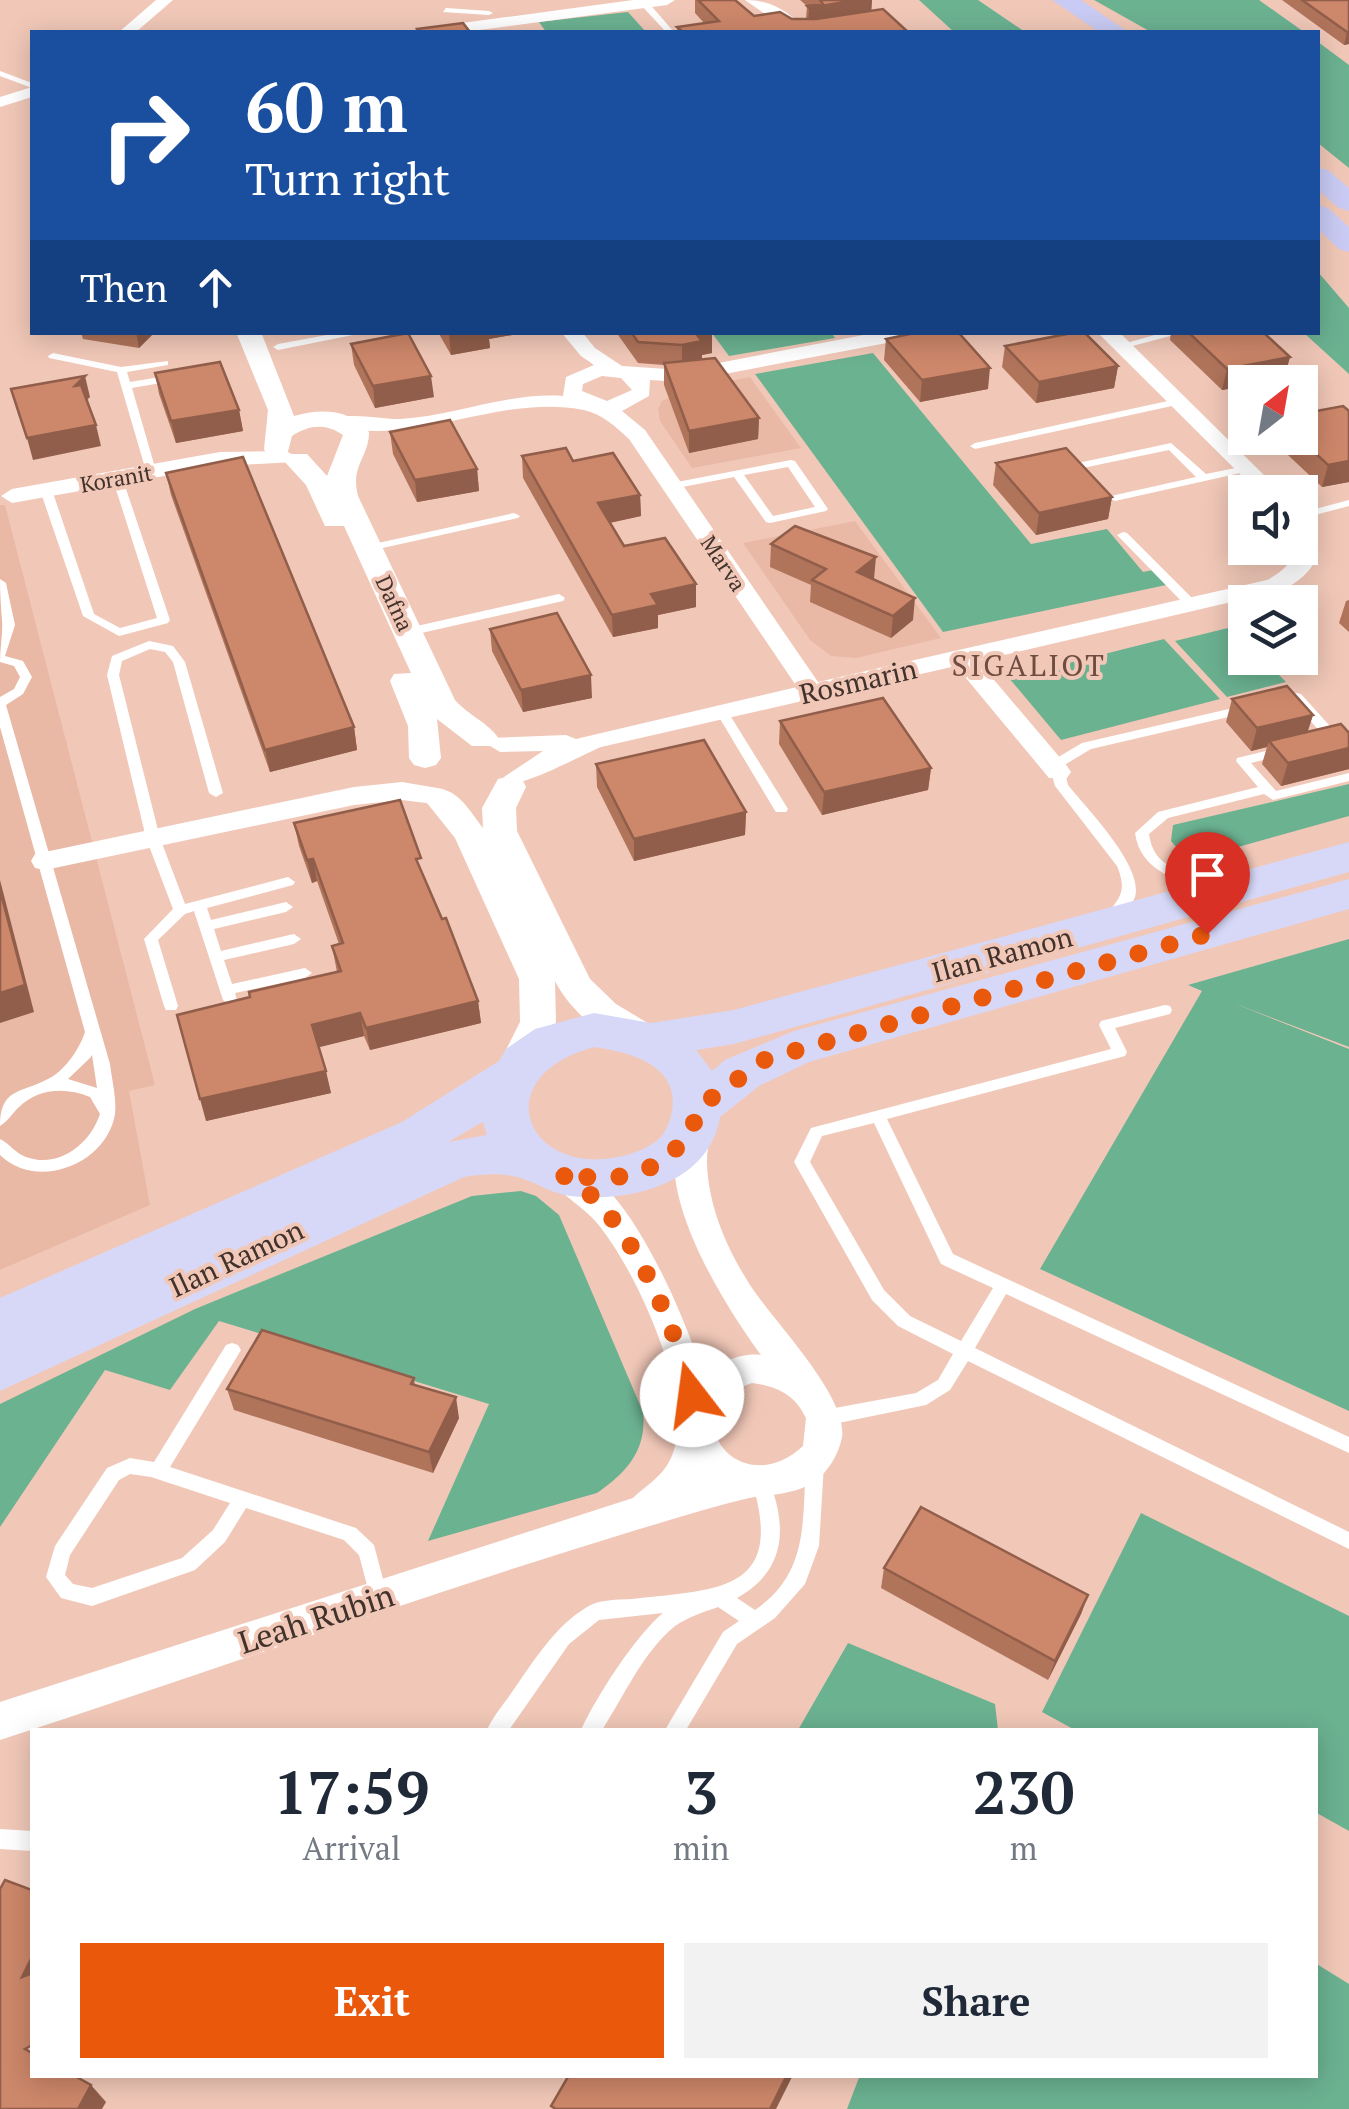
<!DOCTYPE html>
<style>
:root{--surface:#fff;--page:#f2f2f3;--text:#1f2937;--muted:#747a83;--accent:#ea580c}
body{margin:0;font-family:"PT Serif",serif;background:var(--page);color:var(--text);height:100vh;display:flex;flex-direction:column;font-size:38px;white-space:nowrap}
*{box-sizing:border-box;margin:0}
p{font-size:32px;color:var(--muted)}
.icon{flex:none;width:55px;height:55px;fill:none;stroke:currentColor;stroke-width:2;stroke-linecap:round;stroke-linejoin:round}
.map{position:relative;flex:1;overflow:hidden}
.side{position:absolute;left:30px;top:1728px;width:1288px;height:350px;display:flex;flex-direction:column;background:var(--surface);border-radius:0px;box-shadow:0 5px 25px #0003}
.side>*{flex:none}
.banner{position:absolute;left:30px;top:30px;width:1290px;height:305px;border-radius:0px;box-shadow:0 5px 25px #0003;background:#1a4fa0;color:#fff;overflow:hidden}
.needle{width:65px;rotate:31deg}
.tools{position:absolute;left:1228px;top:365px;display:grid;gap:20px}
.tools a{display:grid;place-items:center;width:90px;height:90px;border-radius:0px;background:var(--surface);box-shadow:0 5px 25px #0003;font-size:50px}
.pin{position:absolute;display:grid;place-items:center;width:85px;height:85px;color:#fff;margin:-102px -42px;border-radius:50% 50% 50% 0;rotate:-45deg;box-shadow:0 0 10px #0007}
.pin .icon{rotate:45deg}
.me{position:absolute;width:110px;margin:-55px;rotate:345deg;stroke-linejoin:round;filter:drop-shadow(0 0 8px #0008)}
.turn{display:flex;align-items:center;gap:35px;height:210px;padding:0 50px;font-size:45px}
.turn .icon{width:130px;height:130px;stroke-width:2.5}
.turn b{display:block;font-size:70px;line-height:85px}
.then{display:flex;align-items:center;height:95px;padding:0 50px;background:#0003;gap:20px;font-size:38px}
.eta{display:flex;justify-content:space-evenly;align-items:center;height:170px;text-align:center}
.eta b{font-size:60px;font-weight:800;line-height:70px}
.button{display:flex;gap:20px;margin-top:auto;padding:20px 50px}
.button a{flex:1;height:115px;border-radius:0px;background:var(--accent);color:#fff;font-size:40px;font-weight:800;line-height:115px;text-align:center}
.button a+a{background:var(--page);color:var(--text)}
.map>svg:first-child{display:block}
</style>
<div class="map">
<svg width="1349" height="2109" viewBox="0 0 1349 2109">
<rect width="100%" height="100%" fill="#f1c8b8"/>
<g fill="#e9b9a6">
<polygon points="750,377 801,448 692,468 660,421 658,409 662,401 691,388"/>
<polygon points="0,505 5,505 155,1085 129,1091 150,1205 0,1270"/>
<polygon points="855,521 941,638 856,658 831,656 810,640 743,543"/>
</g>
<g fill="#6bb291">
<polygon points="919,0 978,0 1025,32 954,32"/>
<polygon points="1094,0 1259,0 1304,32 1151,32"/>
<polygon points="628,12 646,32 546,32 539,22"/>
<polygon points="1318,42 1349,65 1349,168 1318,143"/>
<polygon points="1318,272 1349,308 1349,374 1304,333 1318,332"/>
<polygon points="831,332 835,338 729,356 712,333"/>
<polygon points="873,353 1031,544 1107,529 1143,572 1158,569 1171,584 943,632 755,374"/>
<polygon points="1232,627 1245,640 1245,658 1262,658 1286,682 1227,697 1175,641"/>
<polygon points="1164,639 1220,699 1061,740 1009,678"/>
<polygon points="1349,784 1349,816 1195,859 1182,854 1171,841 1173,825"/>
<polygon points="1349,939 1349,1047 1233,1003 1349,1049 1349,1411 1040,1269 1202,991 1188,985"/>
<path d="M521,1191l15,5 23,19 84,197c4,38 -16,60 -46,81l-169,48 61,-137 -270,-83 -49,69 -65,-20 -105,157v-123l195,-95 277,-113z"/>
<polygon points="1141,1513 1349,1616 1349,1831 1315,1812 1315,1730 1075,1730 1042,1712"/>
<polygon points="848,1643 995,1704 998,1730 798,1730"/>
<polygon points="1315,1963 1349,1984 1349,2109 847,2109 860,2075 1315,2075"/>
</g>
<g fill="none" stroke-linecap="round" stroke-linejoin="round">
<g fill="#fff" fill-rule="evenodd">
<polygon points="641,1 647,1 674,32 666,32 641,5"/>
<polygon points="446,8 489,11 493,13 489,15 443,12"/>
<polygon points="0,71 32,83 32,88 0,76"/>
<polygon points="343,332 368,332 278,350 273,347 278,344"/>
<polygon points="1165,332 1185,332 1121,349 1116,346"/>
<polygon points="53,353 121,367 168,361 168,365 127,372 130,382 172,375 177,378 172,381 132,388 156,471 155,473 146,471 117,372 49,358 48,356"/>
<polygon points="1177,399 1182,402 1181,404 975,449 970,446 975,443"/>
<polygon points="1171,443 1206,474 1245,466 1250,469 1245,472 1115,501 1109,498 1111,496 1196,477 1169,450 1078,469 1073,466 1078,463"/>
<path d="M791,460l4,1 33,48 -2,2 -56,12 -4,-1 -32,-45 -62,12 -6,-3 6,-3zM788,467l27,40 -42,9 -29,-41z"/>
<polygon points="117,474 122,477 170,620 168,623 119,636 83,616 40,490 46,487 52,490 94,614 120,628 157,618 112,477"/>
<polygon points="1349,500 1349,506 1300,519 1300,513"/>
<polygon points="514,513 520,516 518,518 369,551 363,548 369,545"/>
<polygon points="1123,532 1127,533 1196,602 1196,608 1188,608 1119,537 1117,535"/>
<path d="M0,579l6,4 9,42 -10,31 18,5 9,16 -9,17 -17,11 104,359c2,17 8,39 4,55 -12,47 -78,71 -114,36v-16c10,5 15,14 26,18 33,12 64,-13 74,-43l-10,-17c-25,-10 -52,-9 -72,11 -7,7 -10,13 -18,18 0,-37 20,-33 46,-46 18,-8 33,-30 39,-48l-85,-305v-30l14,-8 6,-12 -6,-11 -14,-4c0,-13 3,-29 2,-41 -1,-14 -2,-27 -2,-42zM92,1055l5,33 -29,-9 22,-21z"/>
<polygon points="559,594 565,598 563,601 408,636 402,632 408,628"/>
<polygon points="149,641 173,646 185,662 223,793 216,797 209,793 173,662 165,652 150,649 122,661 119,675 160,838 185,904 288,877 295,882 293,885 207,908 211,920 286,902 293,907 286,912 214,929 221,951 294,934 301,939 294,944 224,960 232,984 305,968 312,973 305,978 235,993 237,1000 230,1005 223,1000 194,911 185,914 158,940 178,1006 176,1010 166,1010 164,1006 144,939 173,909 146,838 107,675 112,656"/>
<polygon points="1297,693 1301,694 1338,735 1338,741 1328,741 1294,702 1279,705 1273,701 1275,698"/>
<path d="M1246,705l4,1v6l-159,37 -25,15 -1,8 3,13c19,24 76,81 67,112 -3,9 -13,17 -19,24h-10l-2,-3c15,-20 24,-25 13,-52l-62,-80 -4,-14 4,-13 27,-16z"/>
<polygon points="722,708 728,712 788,809 786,812 776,812 774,809 716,712"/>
<path d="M1282,747l5,1 1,3 -1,3 -36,9 25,28 73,-18v8l-76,19 -9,-6 -96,24 -19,16c6,45 52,37 86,44l2,3 -2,3c-39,6 -94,-6 -100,-51l23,-21 100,-25 -22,-26 1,-3z"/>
<path d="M1165,1005l5,1 2,4 -2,4 -55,14 12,24 -2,4 -238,63 66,135 396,183v16l-343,-159 -31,54 374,184v17l-381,-188 -18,29 -24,15 -102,21 -6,-3 -3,-5 3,-5 6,-3 92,-17 22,-13 15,-26 -55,-28 -26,-26 -78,-138 17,-34 300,-79 -12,-24 2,-4zM874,1123l67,141 52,24 -32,53 -51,-25 -26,-26 -74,-128 12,-26z"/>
<path d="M232,1343l6,2 3,5 -3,5 -68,112 186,61 18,17 14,53 -2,6 -7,3 -7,-3 -13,-49 -15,-15 -98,-32 -21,34 -30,28 -103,36 -31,-8 -15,-21 9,-31 52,-78 23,-10 24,4 72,-117zM130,1474l21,3 79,26 -17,27 -31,28 -90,30 -19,-4 -8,-9 5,-20 49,-75z"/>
<path d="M815,1456l6,2 3,6 -5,82 -14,38 -30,34 -38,26 -51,86h-21l58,-98 16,-11 -21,-14c-14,5 -30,10 -43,19 -32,26 -51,70 -73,104h-21c15,-33 55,-95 82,-117l-64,7 -30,24 -60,86h-22c6,-14 17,-26 25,-38 22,-31 42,-65 75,-85 12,-8 31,-7 45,-8 85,-10 154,-6 120,-117l3,-6 6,-2 6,2c21,49 20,94 -30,122l18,12c54,-37 47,-88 51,-146l3,-6z"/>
<polygon points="0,1829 32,1831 32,1851 0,1849"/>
</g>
<g fill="#fff" fill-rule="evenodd">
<polygon points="156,0 173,0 136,32 119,32"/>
<polygon points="633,0 675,0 667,5 464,32 425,32 433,27"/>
<path d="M745,0c28,0 44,12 63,32h-17z"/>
<polygon points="32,87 32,97 0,107 0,97"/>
<path d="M561,332h21l13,16 27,18 60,4 197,-38h44l-10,6 -231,44 -32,-2 -1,16 -27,15 23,19 173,252 449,-102c30,-16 33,-33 33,-64l8,2c21,32 7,55 -25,72l-305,71 89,105 4,6 -4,6h-18l-93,-112 -355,81c-19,8 -78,40 -93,36l-4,-6 39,-26 -43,1 -13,-8 4,-6 75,-3 10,4 221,-52 -168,-248c-13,-12 -27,-25 -45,-29 -84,-17 -165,37 -249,16l-4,-4c14,-12 50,-2 69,-3 54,-3 108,-27 163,-23l3,-19 28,-12 -13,-9zM602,376l19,2 11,12 -25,11 -25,-10 1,-7z"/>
<polygon points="1097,332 1119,332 1281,492 1258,492"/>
<polygon points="286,451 297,457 294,462 220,466 12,503 1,496 12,489 220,452"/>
<polygon points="402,782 443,789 447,795 434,804 402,800 354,805 45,870 35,868 31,861 35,854 45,852 354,787"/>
<path d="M694,1117l11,4c8,14 1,28 2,44 2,43 20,84 43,120 23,36 98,111 92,152 -3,17 -14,35 -28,45 -20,13 -43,12 -65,16 -39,9 -78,22 -116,33 -213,65 -422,140 -633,209v-38l633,-204c12,-12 29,-21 37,-38 29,-57 -35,-192 -73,-237 -14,-17 -41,-31 -50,-48l5,-9c65,-21 137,161 151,209 13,-12 40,-23 58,-20 -38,-52 -113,-170 -78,-234zM752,1383c24,3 43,11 54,35l-3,28c-63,59 -134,-34 -51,-63z"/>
</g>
<g fill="#fff" fill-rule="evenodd">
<path d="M236,332h25l33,84c26,-8 57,-7 75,16 0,26 -19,33 -11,64l97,204c13,15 34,23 44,39l-5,7h-22l-35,-27 4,39 -5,7 -11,3 -11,-3 -5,-7 -1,-32 -18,-45 4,-7 17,-1 -67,-147h-19l-19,-41 -23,-25 4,-6h20l20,22 16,-41c-18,-12 -34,-10 -51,1l-5,19h-20l-3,-6 4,-39z"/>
<path d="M510,776l12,3 4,8 -10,21 1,23 73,148 26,25 35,21 6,10 -6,10c-35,10 -81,-34 -96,-64l1,41 -25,52 -13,4 -13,-4 -6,-10 21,-42 -1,-43 -64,-141 -32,-40 5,-8c27,-7 40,19 55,38l-1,-20 16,-29z"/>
</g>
<path fill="#d7d8f7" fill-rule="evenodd" d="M1349,842v30l-615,172 -38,6 16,21 13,-11 69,-29 555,-152v30l-540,153 -50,24 -39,31c-11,68 -93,86 -150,79 -16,-2 -29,-11 -44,-16 -20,-8 -42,-6 -62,-3l-464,214v-93l402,-176 97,-61 7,-12 29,-20 59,-16 57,10 83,-13zM594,1047c34,5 86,17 78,64 -2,10 -5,19 -12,27 -11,10 -27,16 -42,19 -92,19 -133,-80 -24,-110zM483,1122l4,13 -39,7 31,-18z"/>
<g fill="#cacbf4" fill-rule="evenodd">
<polygon points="1052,0 1081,0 1128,32 1099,32"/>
<polygon points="1318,168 1328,170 1349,188 1349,211 1339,208 1318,190"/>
<polygon points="1318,205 1328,208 1349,227 1349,252 1339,249 1318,229"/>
</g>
</g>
<g fill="#b0745b">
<polygon points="695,0 735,0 754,16 792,19 806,19 807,6 800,0 872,0 871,11 908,32 677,32 677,27 704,23 695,13"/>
<polygon points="1282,0 1349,0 1349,44 1344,45"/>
<polygon points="81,332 155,332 139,348 83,339"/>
<polygon points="438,332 523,332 523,333 489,339 490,348 451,355"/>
<polygon points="616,332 712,332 712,353 702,355 702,360 759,418 758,439 689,453 664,385 664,365 638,363"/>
<polygon points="1171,332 1263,332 1290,357 1284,378 1262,382 1245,382 1245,386 1222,390 1170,340"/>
<polygon points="886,339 988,389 920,402 884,360"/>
<polygon points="351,344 434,397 375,408 354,365"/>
<polygon points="1005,346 1118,366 1114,388 1036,403 1002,367"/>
<polygon points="155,373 239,410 243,431 176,443 159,394"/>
<polygon points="1349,411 1349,482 1322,487 1272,440 1273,438 1300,438"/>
<polygon points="390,432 477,469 479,491 417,502 393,454"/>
<polygon points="522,456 573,461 640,495 641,516 610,523 624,546 696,607 658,615 658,628 613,637 523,478"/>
<polygon points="996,463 1112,497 1108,519 1036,535 993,485"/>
<polygon points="166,473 354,727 357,750 270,772 171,495"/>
<polygon points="771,544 874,579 913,620 891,638 810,602 811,585 770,567"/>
<polygon points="1349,600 1349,632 1339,623 1346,601"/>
<polygon points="490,629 592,698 523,712 492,651"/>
<polygon points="1232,699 1313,715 1307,732 1349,733 1349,769 1281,786 1262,764 1267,747 1251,751 1226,722"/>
<polygon points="780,721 931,768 928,790 822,815 779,744"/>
<polygon points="596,764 746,812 745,835 634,861 597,787"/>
<polygon points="294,823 423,875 478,1001 481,1023 370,1050 364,1036 319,1047 331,1093 206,1121 250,997 337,972 332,946 339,944 317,881 312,883 299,846"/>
<polygon points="414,1378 415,1385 459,1418 433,1473 234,1410 227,1389"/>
<polygon points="884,1568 1088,1595 1081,1614 1048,1680 881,1588"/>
</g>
<g fill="#905e4a">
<polygon points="857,0 872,0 871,16 808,27 809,8"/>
<polygon points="1347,32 1349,32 1349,44 1344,45"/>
<polygon points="136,332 155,332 139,348"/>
<polygon points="456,332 523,332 523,333 489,339 490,348 451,355 449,334"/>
<polygon points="712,332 712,353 702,355 702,362 682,366 682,345 697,335"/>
<polygon points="1290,357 1284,378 1262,382 1245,382 1245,386 1222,390 1227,369"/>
<polygon points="1118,366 1114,388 1036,403 1039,382"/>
<polygon points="990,368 988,389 920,402 922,380"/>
<polygon points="85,376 90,397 80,407 75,386"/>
<polygon points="431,376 434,397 375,408 373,386"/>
<polygon points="239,410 243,431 176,443 171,421"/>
<polygon points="759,418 758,439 689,453 689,431"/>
<polygon points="96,425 101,446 33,460 27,438"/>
<polygon points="1349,461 1349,482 1322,487 1328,465"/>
<polygon points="477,469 479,491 417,502 415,480"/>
<polygon points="640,495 641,516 599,525 598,503"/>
<polygon points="1112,497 1108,519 1036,535 1039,513"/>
<polygon points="876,557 874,579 857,572"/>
<polygon points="696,584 696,607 658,615 658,628 613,637 612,615 651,594"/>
<polygon points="915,598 913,620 891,638 893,616"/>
<polygon points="591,675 592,698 523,712 521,690"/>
<polygon points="1313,715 1306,737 1269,741 1267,747 1251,751 1257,728"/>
<polygon points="354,727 357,750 270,772 265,750"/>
<polygon points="1349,748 1349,769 1281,786 1288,763"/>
<polygon points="931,768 928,790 822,815 824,792"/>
<polygon points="746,812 745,835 634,861 634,839"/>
<polygon points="313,859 317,881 312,883 307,860"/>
<polygon points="0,880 34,1012 0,1023"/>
<polygon points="478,1001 481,1023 370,1050 366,1028"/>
<polygon points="360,1013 364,1036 316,1048 312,1025"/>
<polygon points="326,1071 331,1093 206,1121 200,1099"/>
<polygon points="456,1397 459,1418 433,1473 429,1452"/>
<polygon points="1088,1595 1081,1614 1048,1680 1055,1661"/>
<polygon points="32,1957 32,1990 22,1977"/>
<polygon points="787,2075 793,2075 776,2109 770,2109"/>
<polygon points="91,2085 106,2102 102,2109 78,2109"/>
</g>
<g fill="#cd876a" stroke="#905e4a" stroke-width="2.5">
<polygon points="698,0 735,0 754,16 780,12 792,19 816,19 883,9 908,32 683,32 677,27 719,21"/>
<polygon points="820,0 857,0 809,8 807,6 823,4"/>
<polygon points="1302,0 1349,0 1349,32 1347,32"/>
<polygon points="463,23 470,32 419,32 417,29"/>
<polygon points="631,332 710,332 697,335 702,341 682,345 638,342"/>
<polygon points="919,332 958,332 990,368 922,380 886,339"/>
<polygon points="1077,332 1084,332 1118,366 1039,382 1005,346"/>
<polygon points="1188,332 1263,332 1290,357 1227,369"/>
<polygon points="408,333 431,376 373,386 351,344"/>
<polygon points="715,358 759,418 689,431 664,363"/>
<polygon points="220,362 239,410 171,421 155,373"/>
<polygon points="85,376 75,386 81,385 96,425 27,438 11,389"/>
<polygon points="1343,406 1349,411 1349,461 1328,465 1299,438 1300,438 1300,414"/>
<polygon points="450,420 477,469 415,480 390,432"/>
<polygon points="566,448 573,461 613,453 640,495 598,503 624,546 665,538 696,584 651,594 658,605 612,615 522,456"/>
<polygon points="1066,448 1112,497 1039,513 996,463"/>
<polygon points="243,457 354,727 265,750 166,473"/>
<polygon points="795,526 876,557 857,572 915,598 893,616 812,580 826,569 771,544"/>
<polygon points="557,613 591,675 521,690 490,629"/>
<polygon points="1287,686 1313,715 1257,728 1232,699"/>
<polygon points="883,698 931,768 824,792 780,721"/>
<polygon points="1341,724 1349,733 1349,748 1288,763 1269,741"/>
<polygon points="704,740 746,812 634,839 596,764"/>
<polygon points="400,800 421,858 416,859 442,919 446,918 478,1001 366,1028 360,1013 312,1025 326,1071 200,1099 177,1015 250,997 249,992 341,971 332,946 343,943 313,859 307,860 294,823"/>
<polygon points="0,890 25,985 0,993"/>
<polygon points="262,1330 414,1378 411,1384 456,1397 429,1452 227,1389"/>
<polygon points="921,1507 1088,1595 1055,1661 884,1568"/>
<polygon points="5,1880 32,1890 32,1957 22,1977 32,1973 32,2045 25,2049 32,2053 32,2075 73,2075 91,2085 78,2109 0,2109 0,1889"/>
<polygon points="569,2075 787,2075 770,2109 556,2109 551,2106"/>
</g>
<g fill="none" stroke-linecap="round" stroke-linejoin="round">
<path stroke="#ea580c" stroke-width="18" stroke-dasharray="0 32.4" d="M692,1395c-15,-66 -67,-193 -132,-221l45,5 30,-5 27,-12 28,-27 9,-28 67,-48 441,-125"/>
</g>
<g text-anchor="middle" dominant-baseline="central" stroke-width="8" stroke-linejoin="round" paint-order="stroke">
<g font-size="22" fill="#42322c" stroke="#f1c8b8">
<text transform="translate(116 478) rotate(-10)">Koranit</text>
<text transform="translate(724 563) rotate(56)">Marva</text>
<text transform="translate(395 603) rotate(65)">Dafna</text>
</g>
<g font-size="28" fill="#42322c" stroke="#f1c8b8">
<text transform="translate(858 681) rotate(-13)">Rosmarin</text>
<text transform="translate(1002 954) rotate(-15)">Ilan Ramon</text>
<text transform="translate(236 1258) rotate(-25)">Ilan Ramon</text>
</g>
<g font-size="30" letter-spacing="2.5" fill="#704d40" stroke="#f1c8b8">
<text x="1029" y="665">SIGALIOT</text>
</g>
<g font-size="32" fill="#42322c" stroke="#f1c8b8">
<text transform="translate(316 1618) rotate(-18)">Leah Rubin</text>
</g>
</g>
</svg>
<div class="tools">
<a><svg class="needle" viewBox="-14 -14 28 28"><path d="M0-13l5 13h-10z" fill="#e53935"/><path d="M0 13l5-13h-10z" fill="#747a83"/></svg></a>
<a><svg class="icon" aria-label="sound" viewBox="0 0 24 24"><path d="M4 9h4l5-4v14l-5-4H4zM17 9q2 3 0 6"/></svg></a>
<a><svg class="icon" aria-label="layers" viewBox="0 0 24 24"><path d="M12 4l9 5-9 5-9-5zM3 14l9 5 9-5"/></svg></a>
</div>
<div class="pin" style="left:1207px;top:934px;background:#d93025"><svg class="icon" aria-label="arrive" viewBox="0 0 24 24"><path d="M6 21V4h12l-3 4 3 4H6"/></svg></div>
<svg class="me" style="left:692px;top:1395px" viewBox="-20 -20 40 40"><circle r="19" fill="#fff"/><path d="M0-13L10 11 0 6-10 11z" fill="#ea580c"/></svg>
<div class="banner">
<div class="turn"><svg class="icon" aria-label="right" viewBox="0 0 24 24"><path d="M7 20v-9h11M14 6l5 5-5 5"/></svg><div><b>60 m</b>Turn right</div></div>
<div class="then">Then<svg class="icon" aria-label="ahead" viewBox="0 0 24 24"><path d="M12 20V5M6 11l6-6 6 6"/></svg></div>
</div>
<section class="side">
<div class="eta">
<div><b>17:59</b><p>Arrival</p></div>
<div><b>3</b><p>min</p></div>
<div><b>230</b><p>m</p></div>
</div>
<div class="button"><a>Exit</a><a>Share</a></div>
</section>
</div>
